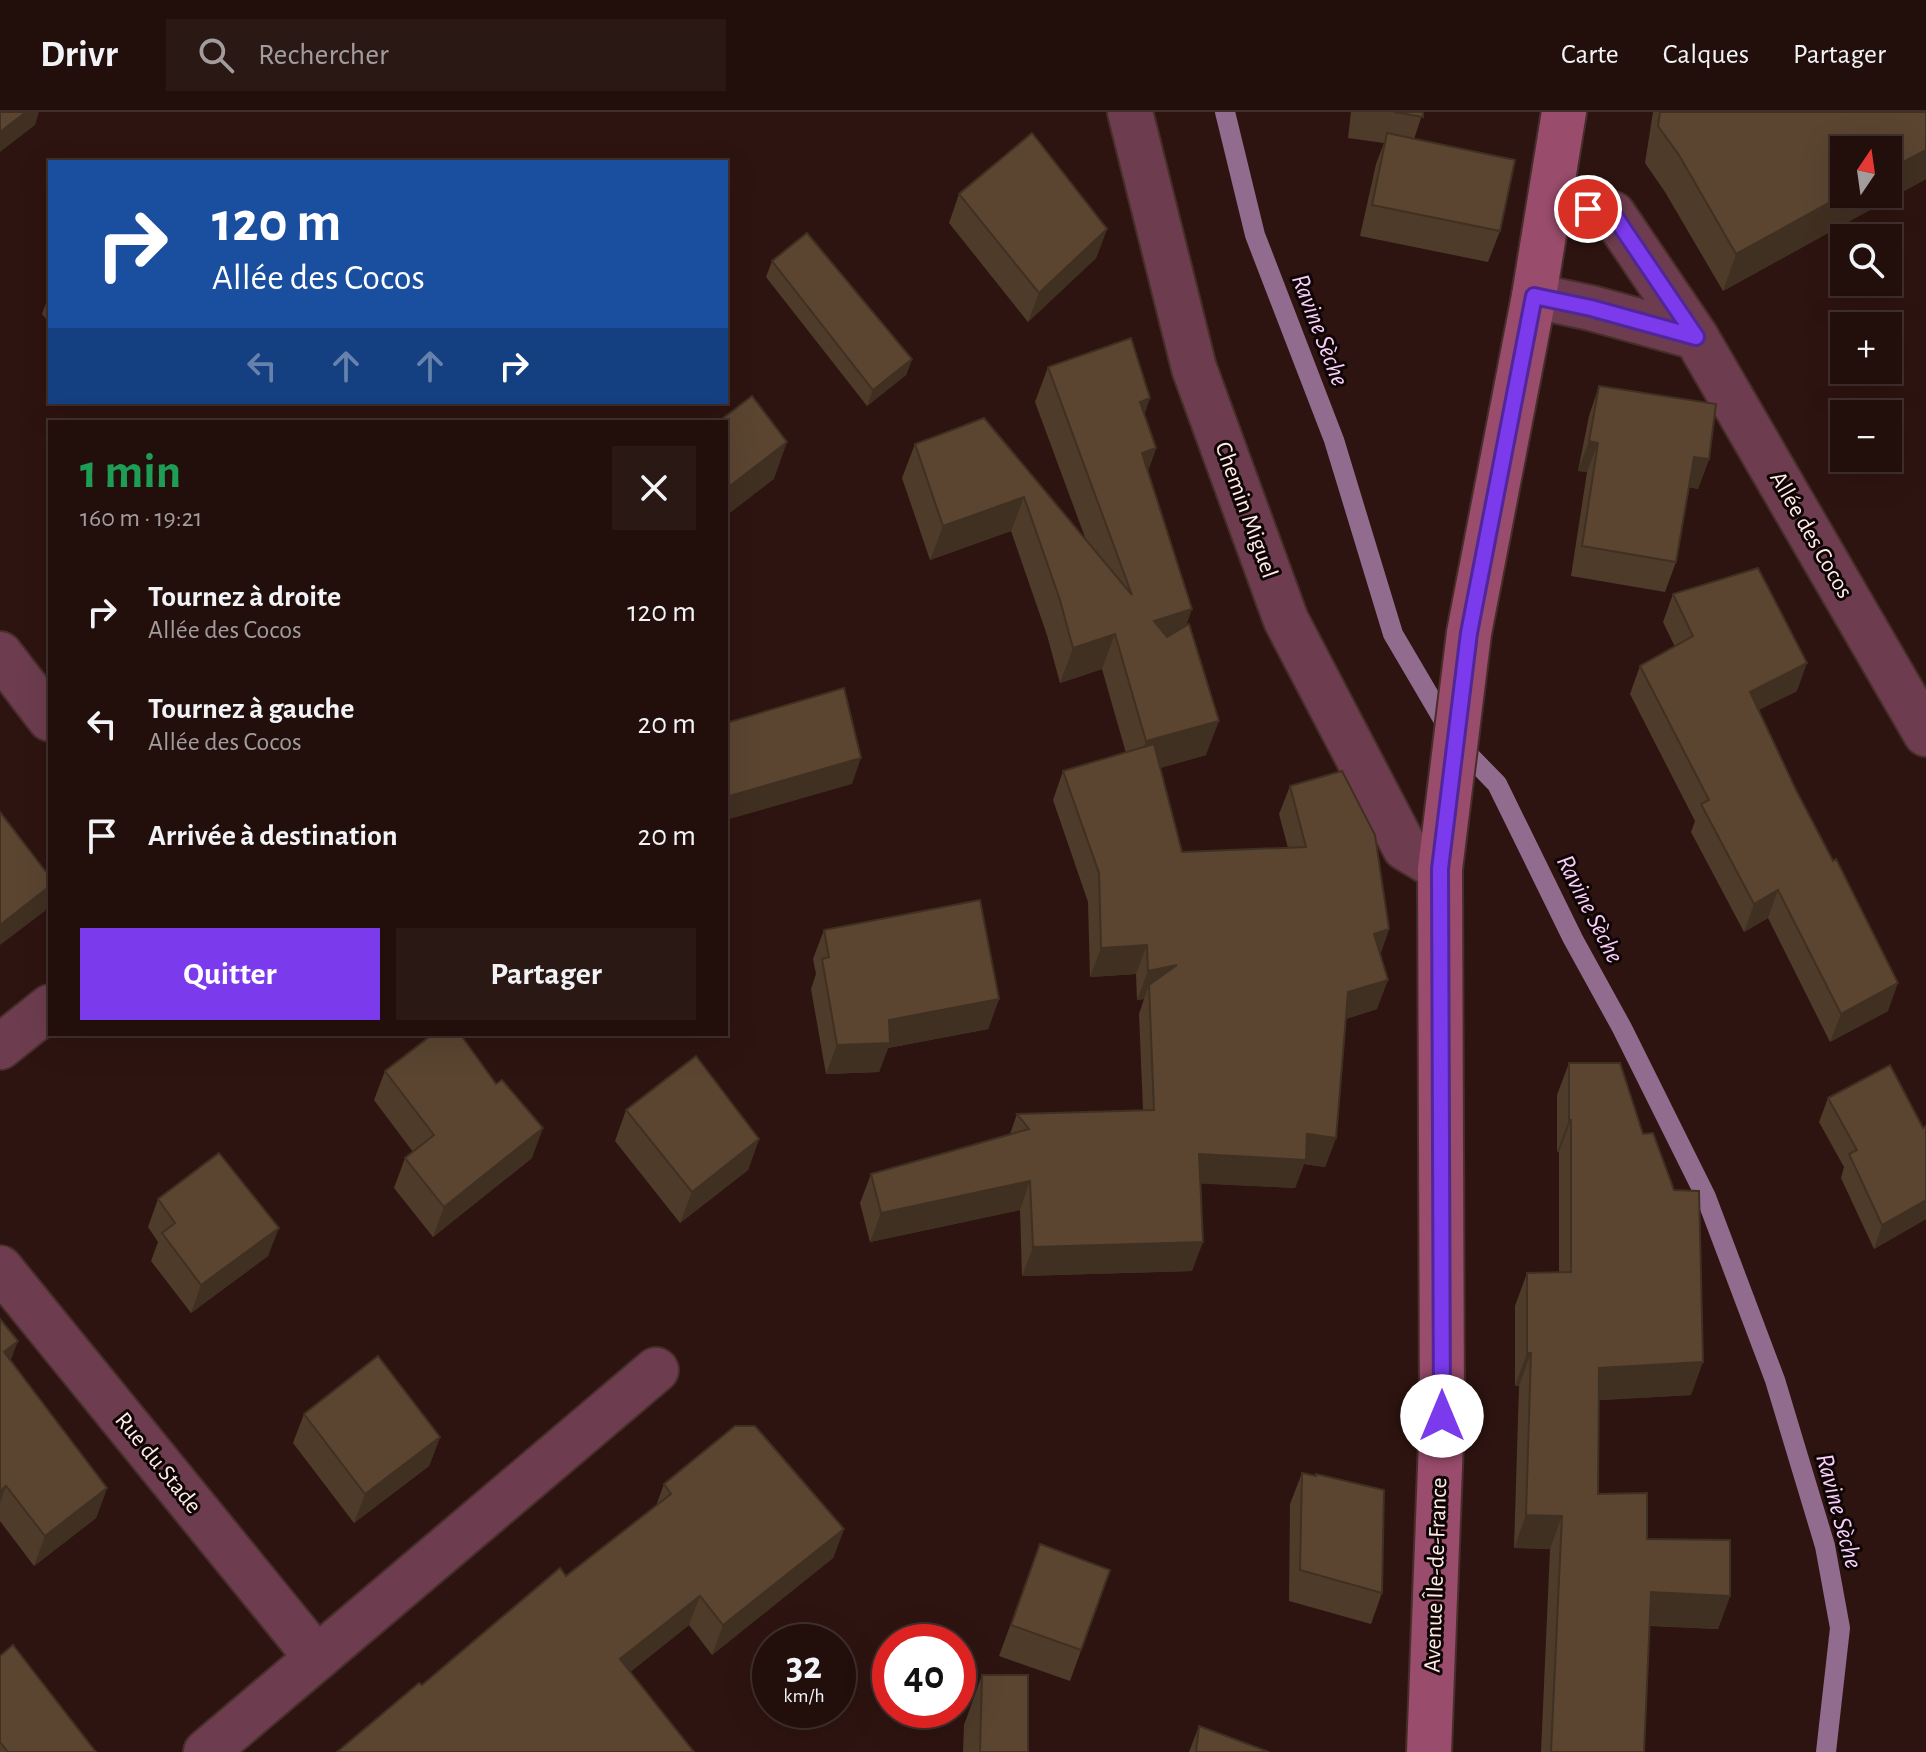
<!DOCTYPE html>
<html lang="fr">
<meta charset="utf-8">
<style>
:root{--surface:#220f0c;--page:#2a1815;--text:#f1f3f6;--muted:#a29c9d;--line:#3f2f2d;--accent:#7c3aed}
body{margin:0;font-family:"Alegreya Sans",sans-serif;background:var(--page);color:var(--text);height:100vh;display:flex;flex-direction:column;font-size:30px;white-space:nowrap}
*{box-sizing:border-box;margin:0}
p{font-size:26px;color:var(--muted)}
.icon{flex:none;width:44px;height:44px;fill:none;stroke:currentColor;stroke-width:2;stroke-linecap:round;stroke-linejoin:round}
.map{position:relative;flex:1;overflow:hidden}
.drawer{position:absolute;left:48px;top:308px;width:680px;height:616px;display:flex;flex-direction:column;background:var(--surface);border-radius:0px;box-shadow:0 8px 32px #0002,0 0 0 2px var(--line)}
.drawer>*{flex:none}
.hud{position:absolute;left:48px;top:48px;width:680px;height:244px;border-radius:0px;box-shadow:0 8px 32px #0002,0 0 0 2px var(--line);background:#1a4fa0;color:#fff;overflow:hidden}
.needle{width:52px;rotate:13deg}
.fabs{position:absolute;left:1830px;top:24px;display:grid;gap:16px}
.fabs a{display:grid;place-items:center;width:72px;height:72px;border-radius:0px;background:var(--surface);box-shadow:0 8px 32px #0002,0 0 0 2px var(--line);font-size:40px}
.speed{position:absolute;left:752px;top:1512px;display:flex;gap:16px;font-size:40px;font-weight:700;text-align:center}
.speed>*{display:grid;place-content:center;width:104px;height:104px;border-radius:50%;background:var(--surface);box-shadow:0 8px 32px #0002,0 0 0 2px var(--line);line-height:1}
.speed small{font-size:20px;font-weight:400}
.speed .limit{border:12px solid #d22;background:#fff;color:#111}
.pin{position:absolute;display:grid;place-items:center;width:68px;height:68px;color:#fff;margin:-34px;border:4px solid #fff;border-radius:50%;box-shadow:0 2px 8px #0007}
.me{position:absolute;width:88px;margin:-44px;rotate:0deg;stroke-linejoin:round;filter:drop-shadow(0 0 6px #0008)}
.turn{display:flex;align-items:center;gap:28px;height:168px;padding:0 32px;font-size:36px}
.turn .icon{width:104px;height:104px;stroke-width:2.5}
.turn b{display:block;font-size:56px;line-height:68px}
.lanes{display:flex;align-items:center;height:76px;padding:0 32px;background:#0003;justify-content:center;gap:40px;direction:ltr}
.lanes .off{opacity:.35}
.round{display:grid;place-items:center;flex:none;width:84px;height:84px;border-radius:0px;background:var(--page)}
.headline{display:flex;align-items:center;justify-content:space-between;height:136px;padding:0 32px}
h1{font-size:48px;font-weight:700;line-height:60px;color:#1e9e55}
.cta{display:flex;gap:16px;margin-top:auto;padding:16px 32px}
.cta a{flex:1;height:92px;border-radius:0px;background:var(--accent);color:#fff;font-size:32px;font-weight:700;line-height:92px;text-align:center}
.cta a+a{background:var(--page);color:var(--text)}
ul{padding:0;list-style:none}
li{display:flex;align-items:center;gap:24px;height:112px;padding:0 32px}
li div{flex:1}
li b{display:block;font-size:30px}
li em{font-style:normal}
header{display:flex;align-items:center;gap:48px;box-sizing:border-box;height:112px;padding:0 40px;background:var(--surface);border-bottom:2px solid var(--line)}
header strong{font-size:38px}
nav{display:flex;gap:44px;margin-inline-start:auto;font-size:28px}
.search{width:560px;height:72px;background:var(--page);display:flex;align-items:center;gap:20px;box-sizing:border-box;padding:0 28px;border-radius:0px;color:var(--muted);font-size:30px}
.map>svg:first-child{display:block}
</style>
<header>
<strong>Drivr</strong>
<div class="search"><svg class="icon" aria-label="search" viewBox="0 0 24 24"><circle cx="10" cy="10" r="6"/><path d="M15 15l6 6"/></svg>Rechercher</div>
<nav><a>Carte</a><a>Calques</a><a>Partager</a></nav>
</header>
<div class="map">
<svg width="1926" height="1640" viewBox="0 0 1926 1640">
<rect width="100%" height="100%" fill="#2e1410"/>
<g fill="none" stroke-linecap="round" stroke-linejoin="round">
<polyline stroke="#926c8e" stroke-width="20" points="1225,0 1255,123 1334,328 1393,522 1457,631 1497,672 1573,827 1622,916 1706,1085 1775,1268 1825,1434 1840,1516 1826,1640"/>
<defs>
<g id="street">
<polyline points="1130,0 1194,256 1286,508 1405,736 1440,757"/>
<polyline points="1551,87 1613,102 1696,225 1926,622"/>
<polyline points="1534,184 1591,196 1696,225"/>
<polyline points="0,542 50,607"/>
<polyline points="0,935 50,895"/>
<polyline points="0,1156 317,1546"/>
<polyline points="206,1640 656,1258"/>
</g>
<polyline id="secondary" points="1429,1640 1442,1304 1440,757 1469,521 1534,184 1564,0"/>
</defs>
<use href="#street" stroke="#472e2a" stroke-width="48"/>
<use href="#secondary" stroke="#472e2a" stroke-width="48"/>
<use href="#street" stroke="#6d3d4f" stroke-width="44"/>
<use href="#secondary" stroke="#994c6b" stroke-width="44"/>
</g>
<g fill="#4e3b2a">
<polygon points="1351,0 1423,0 1414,27 1500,119 1488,150 1360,124 1376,52 1384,31 1348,26"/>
<polygon points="1653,0 1926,0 1926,67 1723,179 1665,80 1645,51"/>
<polygon points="959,82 1107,117 1096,146 1028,210 949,111"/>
<polygon points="772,149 912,247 906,263 867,294 766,165"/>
<polygon points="50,180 50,212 42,202"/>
<polygon points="1048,255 1150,286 1144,302 1156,336 1148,359 1186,514 1206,643 1160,656 1182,740 1288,736 1279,702 1290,674 1389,817 1380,843 1377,897 1346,907 1336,1026 1325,1055 1304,1052 1295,1076 1200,1071 1192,1159 1022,1164 1020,1098 870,1130 860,1091 871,1062 1010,1022 1017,1002 1143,998 1139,902 1144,887 1137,888 1136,862 1090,865 1088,790 1053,688 1063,659 1126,641 1102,557 1060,571 1047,523 1011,419 930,448 902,366 915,332 984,306 1086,428 1035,290"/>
<polygon points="1599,274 1709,347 1698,377 1689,375 1676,450 1665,480 1571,464 1587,360 1578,359 1589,304"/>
<polygon points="1673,482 1797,579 1758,598 1888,899 1830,930 1768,806 1744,820 1691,720 1695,709 1630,582 1640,554 1675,535 1663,510"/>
<polygon points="824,818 999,887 988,917 888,936 879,960 826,962 811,877 816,862 813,847"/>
<polygon points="1569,951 1691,1283 1599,1288 1598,1382 1647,1427 1730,1484 1718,1517 1650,1514 1644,1640 1541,1640 1550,1437 1514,1436 1519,1274 1515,1274 1515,1194 1527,1161 1559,1160 1559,1040 1557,1040 1557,983"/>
<polygon points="385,959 532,1046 433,1125 394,1076 405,1046 413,1040 374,988"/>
<polygon points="1828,986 1923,1016 1926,1014 1926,1107 1874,1137 1841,1066 1844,1055 1819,1010"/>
<polygon points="626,998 759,1027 748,1058 680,1111 615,1029"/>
<polygon points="158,1087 268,1144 191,1201 151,1149 158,1130 148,1115"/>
<polygon points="0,1207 11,1248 107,1376 96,1406 34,1454 0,1409"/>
<polygon points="304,1302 440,1325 429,1354 354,1411 293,1331"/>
<polygon points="1302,1361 1382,1481 1371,1512 1289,1489 1290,1392"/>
<polygon points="664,1372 844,1417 833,1446 712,1543 689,1513 630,1560 422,1573 566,1464 656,1394"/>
<polygon points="1040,1432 1110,1458 1070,1569 999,1544"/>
<polygon points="0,1544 96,1640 0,1640"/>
<polygon points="982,1563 1028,1640 963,1640 964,1613"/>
<polygon points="1199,1614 1269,1640 1189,1640"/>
</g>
<g fill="#403022">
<polygon points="26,0 39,0 35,13 0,40 0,20"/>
<polygon points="1926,38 1926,67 1723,179 1736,142 1845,82 1888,82 1888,58"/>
<polygon points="1107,117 1096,146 1028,210 1039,181"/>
<polygon points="912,247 906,263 867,294 873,278"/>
<polygon points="1150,286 1138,321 1140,290"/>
<polygon points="1589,329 1598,331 1587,360 1578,359"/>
<polygon points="787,330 774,367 726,404 726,377"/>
<polygon points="1156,336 1144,371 1142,341"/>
<polygon points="1694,345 1709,347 1698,377 1684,374"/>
<polygon points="1024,385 1011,419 930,448 943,414"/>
<polygon points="1192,497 1180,532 1141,544 1154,509"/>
<polygon points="1115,522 1102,557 1060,571 1073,536"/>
<polygon points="1807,551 1797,579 1739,608 1750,580"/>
<polygon points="1219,609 1206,643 1133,664 1146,629"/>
<polygon points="861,646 852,672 726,708 726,685"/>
<polygon points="50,774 50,784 45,799 0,833 0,813"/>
<polygon points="1778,778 1768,806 1744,820 1754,792"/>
<polygon points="1389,817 1379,846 1374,822"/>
<polygon points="1147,833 1136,862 1090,865 1101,836"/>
<polygon points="1177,853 1149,873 1144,887 1137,888 1148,859"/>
<polygon points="1388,868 1377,897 1338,909 1348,880"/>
<polygon points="1898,871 1888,899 1830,930 1841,902"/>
<polygon points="999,887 988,917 888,936 879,960 826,962 837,933 889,908"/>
<polygon points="1569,1008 1571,1008 1559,1040 1557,1040"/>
<polygon points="543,1016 532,1046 433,1125 444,1095"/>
<polygon points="1307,1022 1336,1026 1325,1055 1304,1052 1295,1076 1188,1071 1199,1042"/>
<polygon points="759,1027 748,1058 680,1111 692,1080"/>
<polygon points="1030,1069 1020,1098 870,1130 881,1101"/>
<polygon points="1926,1088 1926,1107 1874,1137 1882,1113"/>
<polygon points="279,1116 268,1144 191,1201 201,1173"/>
<polygon points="1203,1130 1192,1159 1022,1164 1033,1135"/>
<polygon points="18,1229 7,1258 4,1240"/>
<polygon points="1527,1241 1531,1241 1519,1274 1515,1274"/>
<polygon points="1703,1250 1691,1283 1587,1289 1599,1256"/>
<polygon points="440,1325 429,1354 354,1411 365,1382"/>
<polygon points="6,1374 0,1391 0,1379"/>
<polygon points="107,1376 96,1406 34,1454 45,1424"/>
<polygon points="1526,1403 1562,1404 1550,1437 1514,1436"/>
<polygon points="844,1417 833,1446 712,1543 723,1513"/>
<polygon points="1651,1480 1730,1484 1718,1517 1639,1513"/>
<polygon points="700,1484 689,1513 609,1577 620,1547"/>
</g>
<g fill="#5b4531" stroke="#403022" stroke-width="2">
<polygon points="0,0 26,0 0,20"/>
<polygon points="1394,0 1423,0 1423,5"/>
<polygon points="1660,0 1926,0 1926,38 1888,58 1888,38 1844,38 1844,82 1845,82 1736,142 1679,43 1658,14"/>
<polygon points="1032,21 1107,117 1039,181 959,82"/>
<polygon points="1387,21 1515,48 1500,119 1372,93"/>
<polygon points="807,121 912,247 873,278 772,149"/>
<polygon points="1131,226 1150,286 1140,290 1156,336 1142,341 1192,497 1154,509 1167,525 1189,512 1219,609 1146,629 1115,522 1073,536 1060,488 1024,385 943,414 915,332 984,306 1132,483 1048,255"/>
<polygon points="1599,274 1716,292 1709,347 1694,345 1676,450 1582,434 1598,331 1589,329"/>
<polygon points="752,284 787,330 726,377 726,310 718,310"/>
<polygon points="1758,456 1807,551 1750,580 1796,678 1833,749 1836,747 1898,871 1841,902 1778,778 1754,792 1701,692 1709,688 1640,554 1693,524 1673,482"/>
<polygon points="844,576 861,646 726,685 726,611"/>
<polygon points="1154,632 1182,740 1306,735 1290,674 1342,659 1375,723 1389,817 1374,822 1388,868 1348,880 1336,1026 1307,1022 1306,1048 1199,1042 1203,1130 1033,1135 1030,1069 881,1101 871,1062 1029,1017 1017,1002 1154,998 1149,873 1177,853 1148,859 1147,833 1101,836 1099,761 1063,659"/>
<polygon points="0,700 50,765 50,774 0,813"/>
<polygon points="980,788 999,887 889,908 890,931 837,933 822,847 829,845 824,818"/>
<polygon points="433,922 460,922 496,972 502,968 543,1016 444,1095 405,1046 434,1023 385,959"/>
<polygon points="696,944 759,1027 692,1080 626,998"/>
<polygon points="1569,951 1620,951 1643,1022 1653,1021 1674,1078 1699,1079 1703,1250 1599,1256 1598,1382 1647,1381 1647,1427 1730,1428 1730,1484 1651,1480 1644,1640 1551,1640 1562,1404 1526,1403 1531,1241 1527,1241 1527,1161 1571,1160 1571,1008 1569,1008"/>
<polygon points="1890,953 1923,1016 1926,1014 1926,1088 1882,1113 1849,1042 1857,1038 1828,986"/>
<polygon points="219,1041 279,1116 201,1173 162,1121 175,1111 158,1087"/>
<polygon points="0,1207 18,1229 4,1240 107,1376 45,1424 6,1374 0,1379"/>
<polygon points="378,1244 440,1325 365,1382 304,1302"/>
<polygon points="735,1314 755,1314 844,1417 723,1513 700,1484 620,1547 694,1640 337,1640 419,1571 422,1573 560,1456 566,1464 671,1382 664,1372"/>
<polygon points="1302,1361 1316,1364 1316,1362 1384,1378 1382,1481 1300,1458"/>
<polygon points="1040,1432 1110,1458 1081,1538 1011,1513"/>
<polygon points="13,1533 96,1640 8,1640 0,1630 0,1544"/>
<polygon points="982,1563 1028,1563 1028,1640 980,1640"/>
<polygon points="1199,1614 1269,1640 1196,1640"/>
</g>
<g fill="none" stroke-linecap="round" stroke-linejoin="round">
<defs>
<polyline id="route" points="1442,1304 1440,757 1469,521 1534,184 1591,196 1696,225 1613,102 1588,97"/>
</defs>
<use href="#route" stroke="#51269a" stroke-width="20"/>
<use href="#route" stroke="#7c3aed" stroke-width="14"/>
</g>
<g text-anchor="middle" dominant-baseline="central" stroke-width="6" stroke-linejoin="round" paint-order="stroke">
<g font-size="24" fill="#ffebe8" stroke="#0f0504">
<text transform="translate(1246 398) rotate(70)">Chemin Miguel</text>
<text transform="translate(1811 423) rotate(60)">Allée des Cocos</text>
<text transform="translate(158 1351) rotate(51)">Rue du Stade</text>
<text transform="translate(1436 1463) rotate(-88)">Avenue Île-de-France</text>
</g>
<g font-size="26" font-style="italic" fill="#f9cefc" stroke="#0f0504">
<text transform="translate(1320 218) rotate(69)">Ravine Sèche</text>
<text transform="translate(1590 797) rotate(63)">Ravine Sèche</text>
<text transform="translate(1839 1399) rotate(75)">Ravine Sèche</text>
</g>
</g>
</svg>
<div class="fabs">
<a><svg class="needle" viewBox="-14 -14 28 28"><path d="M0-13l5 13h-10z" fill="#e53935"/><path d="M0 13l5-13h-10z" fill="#a29c9d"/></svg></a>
<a><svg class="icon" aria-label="search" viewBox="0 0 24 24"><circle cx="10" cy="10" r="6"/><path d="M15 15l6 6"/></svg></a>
<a>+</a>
<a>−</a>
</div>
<div class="speed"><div>32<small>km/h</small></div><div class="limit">40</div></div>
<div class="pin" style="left:1588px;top:97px;background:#d93025"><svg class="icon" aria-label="arrive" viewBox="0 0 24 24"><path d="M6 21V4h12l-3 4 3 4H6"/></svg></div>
<svg class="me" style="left:1442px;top:1304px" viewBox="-20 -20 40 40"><circle r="19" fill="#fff"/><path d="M0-13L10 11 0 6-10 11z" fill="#7c3aed"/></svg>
<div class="hud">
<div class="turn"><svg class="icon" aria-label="right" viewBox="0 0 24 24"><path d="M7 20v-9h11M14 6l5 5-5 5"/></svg><div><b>120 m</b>Allée des Cocos</div></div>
<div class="lanes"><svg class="icon off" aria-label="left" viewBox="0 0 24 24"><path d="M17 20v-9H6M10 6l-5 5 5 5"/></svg><svg class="icon off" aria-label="ahead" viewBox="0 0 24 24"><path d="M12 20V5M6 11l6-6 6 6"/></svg><svg class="icon off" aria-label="ahead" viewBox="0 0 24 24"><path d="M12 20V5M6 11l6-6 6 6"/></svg><svg class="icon" aria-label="right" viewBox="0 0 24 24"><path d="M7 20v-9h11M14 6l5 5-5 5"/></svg></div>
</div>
<section class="drawer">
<div class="headline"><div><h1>1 min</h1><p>160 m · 19:21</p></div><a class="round"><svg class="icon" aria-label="close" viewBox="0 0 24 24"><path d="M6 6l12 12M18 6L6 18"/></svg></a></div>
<ul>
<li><svg class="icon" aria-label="right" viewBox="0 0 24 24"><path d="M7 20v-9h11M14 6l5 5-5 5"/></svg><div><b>Tournez à droite</b><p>Allée des Cocos</p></div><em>120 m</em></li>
<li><svg class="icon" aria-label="left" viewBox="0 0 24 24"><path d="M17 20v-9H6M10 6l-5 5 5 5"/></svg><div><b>Tournez à gauche</b><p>Allée des Cocos</p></div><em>20 m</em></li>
<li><svg class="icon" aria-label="arrive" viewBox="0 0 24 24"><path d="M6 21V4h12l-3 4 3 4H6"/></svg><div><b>Arrivée à destination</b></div><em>20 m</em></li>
</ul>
<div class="cta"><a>Quitter</a><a>Partager</a></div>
</section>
</div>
